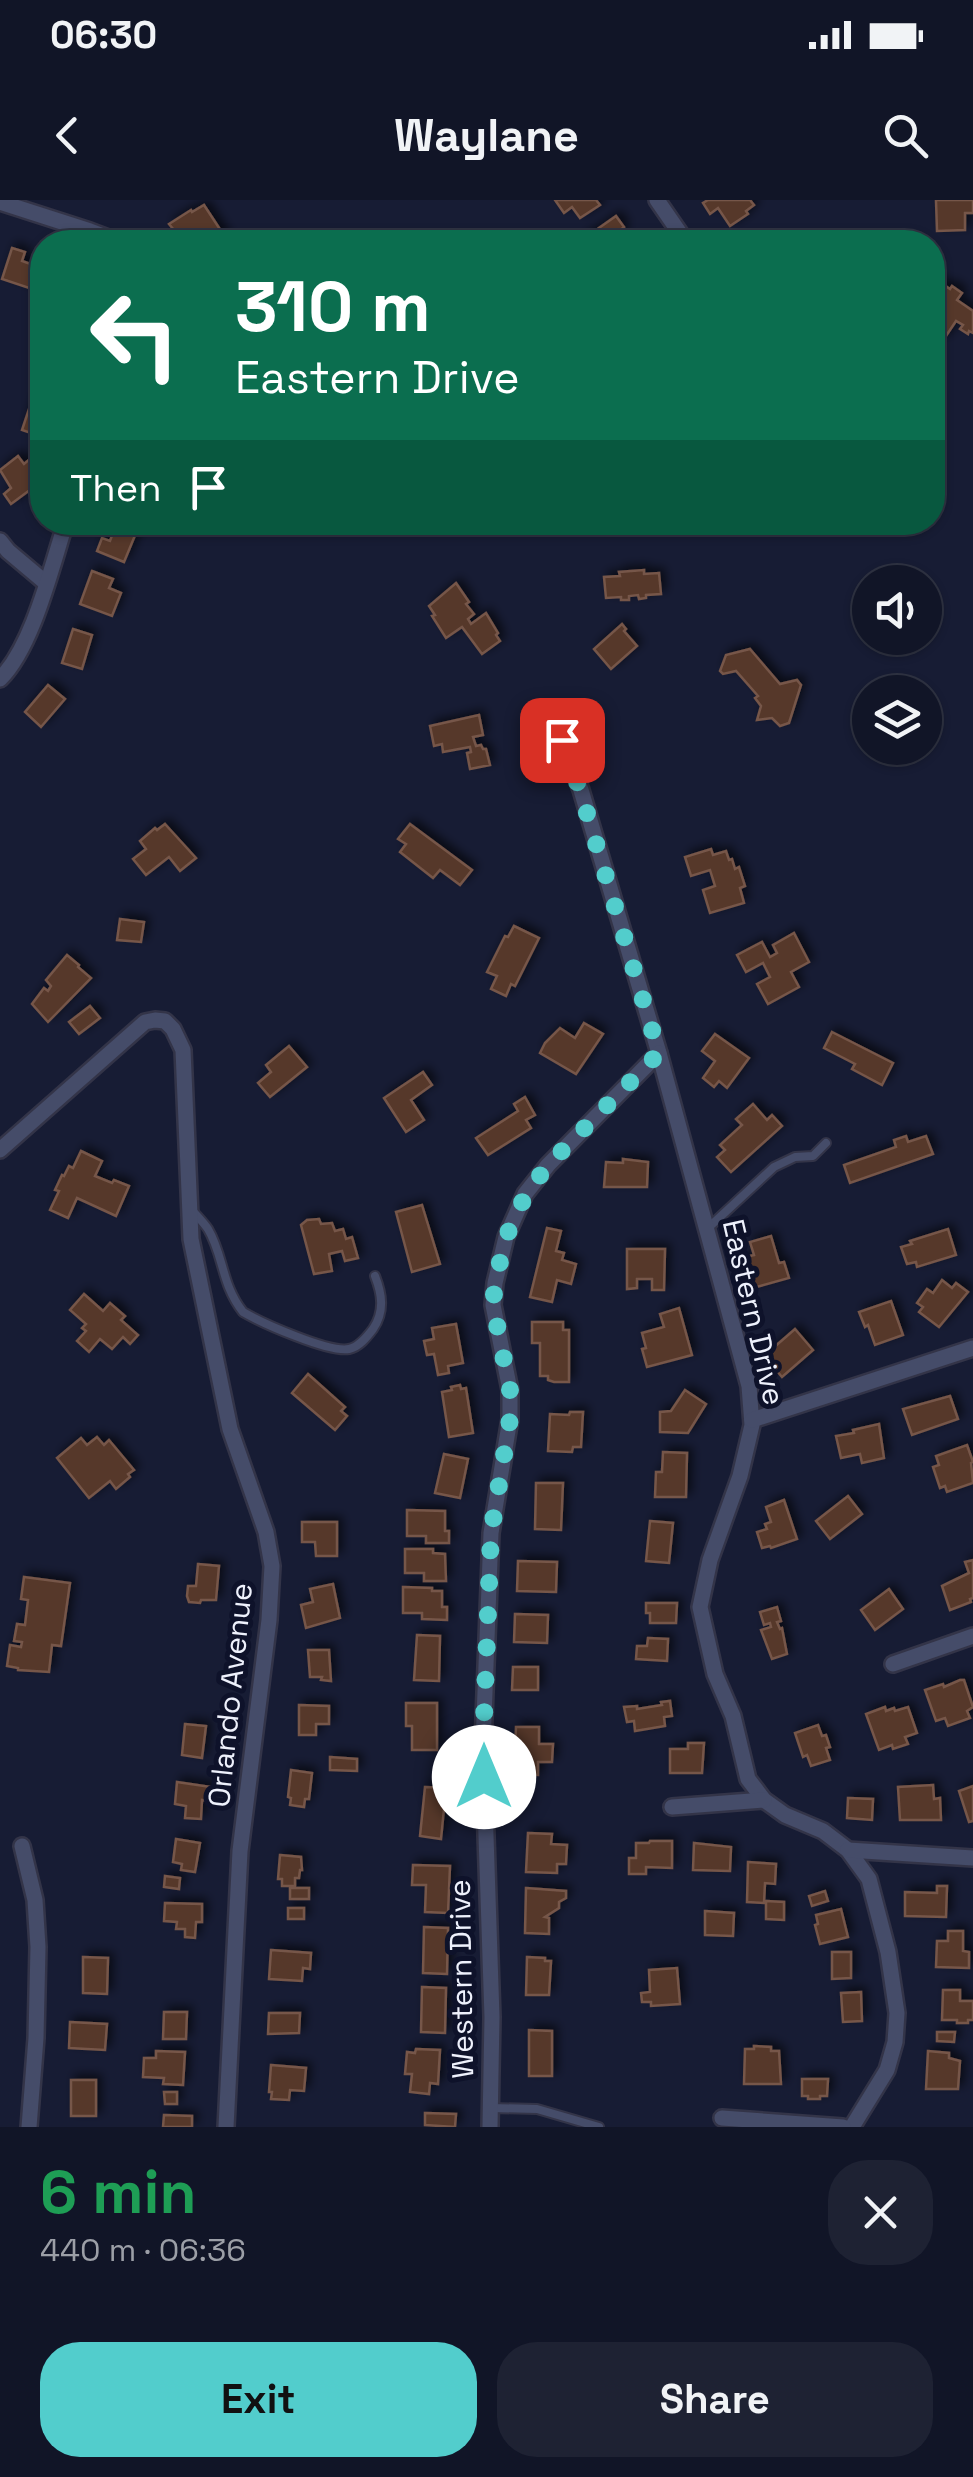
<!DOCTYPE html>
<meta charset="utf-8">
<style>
:root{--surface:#111527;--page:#1e2233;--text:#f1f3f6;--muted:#9c9fa7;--line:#303444;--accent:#52cdcc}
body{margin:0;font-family:"Space Grotesk",sans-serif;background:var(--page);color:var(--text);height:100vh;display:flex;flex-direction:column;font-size:38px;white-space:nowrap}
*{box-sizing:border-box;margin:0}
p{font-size:32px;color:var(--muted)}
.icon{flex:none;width:55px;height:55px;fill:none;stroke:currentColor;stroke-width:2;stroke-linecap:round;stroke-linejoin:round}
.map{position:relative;height:1927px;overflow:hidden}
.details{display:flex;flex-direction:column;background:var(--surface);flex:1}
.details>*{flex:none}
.top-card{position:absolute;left:30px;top:30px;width:915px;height:305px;border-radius:40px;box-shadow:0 2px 8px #0004,0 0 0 2px var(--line);background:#0b6e4f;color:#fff;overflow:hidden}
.tools{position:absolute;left:852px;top:365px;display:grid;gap:20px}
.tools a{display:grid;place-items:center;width:90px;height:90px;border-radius:50%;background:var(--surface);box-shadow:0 2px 8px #0004,0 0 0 2px var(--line);font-size:50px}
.pin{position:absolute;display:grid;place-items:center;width:85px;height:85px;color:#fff;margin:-42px;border-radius:20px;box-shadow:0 5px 15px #0006}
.me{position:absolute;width:110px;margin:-55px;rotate:0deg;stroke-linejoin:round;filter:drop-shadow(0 0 8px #0008)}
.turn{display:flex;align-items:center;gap:35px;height:210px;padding:0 40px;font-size:45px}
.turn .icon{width:130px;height:130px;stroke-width:2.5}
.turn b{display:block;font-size:70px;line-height:85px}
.then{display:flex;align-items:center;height:95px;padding:0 40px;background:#0003;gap:20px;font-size:38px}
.round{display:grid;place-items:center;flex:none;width:105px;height:105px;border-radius:40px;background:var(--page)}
.head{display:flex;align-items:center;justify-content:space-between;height:170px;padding:0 40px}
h1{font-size:60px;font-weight:700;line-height:75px;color:#1e9e55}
.action{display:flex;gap:20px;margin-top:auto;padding:20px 40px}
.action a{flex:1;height:115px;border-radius:40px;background:var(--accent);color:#111;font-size:40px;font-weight:700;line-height:115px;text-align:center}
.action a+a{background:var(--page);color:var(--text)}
.status{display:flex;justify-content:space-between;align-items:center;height:70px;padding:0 50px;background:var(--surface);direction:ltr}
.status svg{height:28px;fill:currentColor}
header{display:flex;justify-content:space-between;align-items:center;height:130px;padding:0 40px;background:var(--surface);font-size:45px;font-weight:700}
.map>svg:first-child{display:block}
</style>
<div class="status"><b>06:30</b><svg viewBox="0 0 49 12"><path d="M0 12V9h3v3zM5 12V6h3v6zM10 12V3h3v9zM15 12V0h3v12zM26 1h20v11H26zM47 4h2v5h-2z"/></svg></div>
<header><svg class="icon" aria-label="back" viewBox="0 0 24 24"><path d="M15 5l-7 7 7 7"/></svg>Waylane<svg class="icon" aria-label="search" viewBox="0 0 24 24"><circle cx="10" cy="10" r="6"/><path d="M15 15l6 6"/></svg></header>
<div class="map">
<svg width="973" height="1927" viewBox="0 0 973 1927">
<defs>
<filter id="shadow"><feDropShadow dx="4.5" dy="-4.5" stdDeviation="5" flood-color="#0009"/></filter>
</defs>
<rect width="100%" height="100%" fill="#171c34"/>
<g fill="#56382a" stroke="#765648" stroke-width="2.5" filter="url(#shadow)">
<polygon points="555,0 596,0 600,5 580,18 572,7 564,13"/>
<polygon points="708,0 750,0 754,5 746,11 748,14 730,26 718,8 710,14 703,3"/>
<polygon points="936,0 973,0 973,13 965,13 965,30 937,31"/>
<polygon points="204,5 227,40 222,42 184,42 169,24 191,10 192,12"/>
<polygon points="616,16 624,27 618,32 625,42 579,42"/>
<polygon points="12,48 25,52 22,61 42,68 35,90 2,79"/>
<polygon points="938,81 950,89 952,86 962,93 957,100 973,111 973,133 969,131 968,134 960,129 963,125 956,121 944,139 934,132 941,123 932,118 932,89"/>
<polygon points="35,191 42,193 42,242 39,241 40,236 22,230"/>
<polygon points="18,256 24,264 31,258 41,272 33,278 38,284 11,304 4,294 11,288 0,270"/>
<polygon points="597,322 617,322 618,331 597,332"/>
<polygon points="116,325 136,333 124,362 97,351 102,338 110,341"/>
<polygon points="644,370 644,374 659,373 661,394 646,395 646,398 639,399 638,395 629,396 629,400 621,400 621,397 606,398 604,377 620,376 619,372"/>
<polygon points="92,371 113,379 109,388 121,393 112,416 80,404"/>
<polygon points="456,383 469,402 466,404 474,414 468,419 471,424 486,413 498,433 496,435 500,441 482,454 462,427 446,438 432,416 435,415 429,406"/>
<polygon points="622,424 626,429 624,431 637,446 611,469 594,449"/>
<polygon points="73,429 92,435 82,469 62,463"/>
<polygon points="750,449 780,484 797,480 801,485 789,523 780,526 772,518 757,520 761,506 755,498 758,496 736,471 723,474 720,471 726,455"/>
<polygon points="48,485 65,499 41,527 25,512"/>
<polygon points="479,515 483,535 473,537 476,546 481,545 483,549 486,549 490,565 470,569 467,553 471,552 470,547 443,552 442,544 434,546 430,526"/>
<polygon points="165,624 196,658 180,671 169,657 146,675 133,659 146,649 140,641 155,628 157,630"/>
<polygon points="410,624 472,670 460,685 440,670 433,678 400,652 406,644 398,639"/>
<polygon points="711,649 713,655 726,651 729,660 732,659 735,669 739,667 745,686 740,688 744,703 710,713 703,690 715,686 710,670 691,676 685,657"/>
<polygon points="120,719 144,722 141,742 117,740"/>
<polygon points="514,726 539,738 515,786 511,784 506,796 491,789 497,776 487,772 505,736 508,737"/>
<polygon points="794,733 809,762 791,772 799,787 768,804 757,784 770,777 763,763 746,772 737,755 762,742 770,757 777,753 773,745"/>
<polygon points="67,755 79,765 78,767 91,778 48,822 32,804 44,788 48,791 51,786 46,780"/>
<polygon points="90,806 100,818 79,834 69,822"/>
<polygon points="584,823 603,834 576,874 540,853 545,843 560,828 575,838"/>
<polygon points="832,832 893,863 882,885 852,869 855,864 824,848"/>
<polygon points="715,834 749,858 727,888 719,881 714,887 703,878 715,861 702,851"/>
<polygon points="289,846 307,867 270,897 258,883 271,872 266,865"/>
<polygon points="423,872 432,885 411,900 424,920 406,932 384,898"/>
<polygon points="525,897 535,915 526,920 531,928 488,955 476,938 518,911 514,904"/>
<polygon points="753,904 767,920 772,915 782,926 731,972 717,957 725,950 720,945 742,925 736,919"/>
<polygon points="906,936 908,942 926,936 933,954 850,983 844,965 896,947 894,940"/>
<polygon points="81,951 102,961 95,976 112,983 114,980 129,986 116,1016 77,998 68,1018 50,1010 59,991 55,990 62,975 64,976 69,966 73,968"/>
<polygon points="623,959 648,962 647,987 604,987 606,962 623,963"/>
<polygon points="422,1005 440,1064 412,1072 396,1012"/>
<polygon points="319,1019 321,1024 332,1023 335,1031 343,1029 346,1039 352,1037 358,1058 345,1061 342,1051 329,1054 332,1071 314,1074 301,1025 307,1020"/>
<polygon points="547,1028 561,1031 556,1051 564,1053 562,1060 576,1064 571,1084 557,1080 552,1102 530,1097"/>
<polygon points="948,1029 956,1055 917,1067 916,1062 907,1064 901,1047 912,1044 910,1041"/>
<polygon points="771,1036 779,1063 784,1062 789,1078 753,1088 745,1057 754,1055 750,1042"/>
<polygon points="627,1049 665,1049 664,1090 652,1090 652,1079 637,1079 637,1088 627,1089"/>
<polygon points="942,1080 952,1088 956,1083 968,1092 939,1127 919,1112 923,1107 917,1103 927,1089 933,1093"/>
<polygon points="84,1094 103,1111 110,1103 125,1116 121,1120 138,1135 130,1144 123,1137 112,1149 100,1139 89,1152 77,1141 86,1131 82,1128 86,1124 70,1110"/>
<polygon points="891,1101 903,1135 875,1145 868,1125 865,1127 859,1112"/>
<polygon points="679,1108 692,1155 647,1167 642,1149 646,1148 642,1133 664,1127 660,1114"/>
<polygon points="532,1122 563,1122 563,1130 569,1130 569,1182 554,1182 548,1180 548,1176 540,1176 540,1143 532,1143"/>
<polygon points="456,1124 463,1163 448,1166 449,1173 438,1175 434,1154 427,1155 424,1141 434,1139 432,1128"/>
<polygon points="795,1129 813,1150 782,1177 764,1156"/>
<polygon points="308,1174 345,1207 341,1211 347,1216 335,1230 292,1193"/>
<polygon points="460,1185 461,1189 466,1188 473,1233 449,1237 442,1192 452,1190 451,1187"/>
<polygon points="685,1190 706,1204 688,1233 660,1232 660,1212 671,1211"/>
<polygon points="950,1196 958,1219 912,1235 903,1209"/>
<polygon points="570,1212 583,1212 581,1247 573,1247 572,1252 548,1251 550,1214 569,1215"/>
<polygon points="879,1224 884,1258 862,1263 860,1254 841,1258 836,1236 854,1233 853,1230"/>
<polygon points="97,1237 104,1245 109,1240 134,1270 128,1274 130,1277 116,1289 110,1281 89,1298 57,1258 81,1238 87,1245"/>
<polygon points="967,1245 973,1262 971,1263 973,1283 947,1292 945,1286 940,1288 933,1267 939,1265 936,1256"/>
<polygon points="663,1252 687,1253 686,1297 655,1297 656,1272 662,1272"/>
<polygon points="444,1254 468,1259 460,1298 435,1293"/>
<polygon points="536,1283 563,1283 561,1330 535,1329"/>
<polygon points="848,1296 862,1314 830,1339 816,1321"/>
<polygon points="784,1300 797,1339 771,1348 770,1346 762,1348 757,1332 767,1329 765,1324 771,1322 766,1307"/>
<polygon points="407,1310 445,1311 445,1331 449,1331 449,1343 426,1343 426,1336 407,1336"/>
<polygon points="650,1321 673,1323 669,1363 646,1361"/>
<polygon points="302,1322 337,1322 337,1356 316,1356 315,1342 302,1342"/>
<polygon points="405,1349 433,1349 433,1353 445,1354 446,1381 424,1381 424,1373 405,1373"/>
<polygon points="973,1360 973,1398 970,1399 971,1402 950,1410 942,1386 969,1373 965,1362"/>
<polygon points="518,1361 557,1362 556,1392 517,1391"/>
<polygon points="198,1364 219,1366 216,1400 201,1400 200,1403 189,1402 187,1396 188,1386 196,1386"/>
<polygon points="24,1377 70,1383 61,1446 52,1445 49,1472 18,1470 18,1468 7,1466 10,1445 21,1447 22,1442 14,1441 17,1424 25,1425 28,1400 21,1399"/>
<polygon points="333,1384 340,1418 306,1428 301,1405 313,1402 310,1389"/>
<polygon points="403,1387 432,1388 432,1391 442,1391 442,1407 447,1407 447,1420 422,1419 422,1413 403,1413"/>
<polygon points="889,1389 903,1409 875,1430 861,1410"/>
<polygon points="646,1403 677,1403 676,1423 650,1423 650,1413 646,1413"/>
<polygon points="777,1407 781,1421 777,1422 780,1429 782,1428 787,1454 772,1459 761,1430 771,1427 770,1423 764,1425 760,1412"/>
<polygon points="515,1414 548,1415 547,1443 514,1442"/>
<polygon points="417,1435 440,1436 439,1481 414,1480"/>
<polygon points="648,1438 668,1439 667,1461 636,1459 637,1446 647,1446"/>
<polygon points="308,1450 329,1450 331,1481 321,1480 322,1477 310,1477"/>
<polygon points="513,1467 538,1467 538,1490 512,1490"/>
<polygon points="960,1480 964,1480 973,1507 967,1511 970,1518 948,1526 945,1518 936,1521 925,1490 943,1484 944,1487"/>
<polygon points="670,1501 672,1516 664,1517 665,1526 635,1531 634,1521 627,1522 624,1507 637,1506 637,1509 662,1505 661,1502"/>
<polygon points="406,1503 437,1503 437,1550 412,1550 412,1526 406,1526"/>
<polygon points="299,1505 329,1506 329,1524 316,1524 316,1535 299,1535"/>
<polygon points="885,1507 886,1511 894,1508 895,1511 908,1507 917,1533 905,1537 908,1544 893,1549 892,1545 879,1550 866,1514"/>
<polygon points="185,1524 206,1526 202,1558 182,1555"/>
<polygon points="818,1525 822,1536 826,1535 830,1547 826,1548 830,1560 811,1566 807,1555 803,1557 795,1533"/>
<polygon points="516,1527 539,1527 539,1544 553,1544 552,1562 538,1562 538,1575 514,1574"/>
<polygon points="688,1543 704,1543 702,1573 670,1573 670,1549 688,1549"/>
<polygon points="330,1557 357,1559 357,1571 330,1570"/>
<polygon points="291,1570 312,1573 309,1599 305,1599 304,1607 290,1605 291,1598 288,1597"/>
<polygon points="177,1582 211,1587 209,1601 202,1600 201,1619 185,1618 186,1606 175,1604"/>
<polygon points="933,1585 934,1599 940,1598 941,1620 900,1620 898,1587"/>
<polygon points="973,1586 973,1621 969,1622 959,1591"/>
<polygon points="425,1587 446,1588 441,1639 420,1636"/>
<polygon points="848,1598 873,1599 872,1620 847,1618"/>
<polygon points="528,1633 552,1634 551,1644 567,1645 566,1664 557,1664 557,1673 526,1672"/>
<polygon points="176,1639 200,1643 195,1672 181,1670 182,1664 173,1662"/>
<polygon points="650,1641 672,1641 672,1668 646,1667 646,1674 629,1674 629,1658 636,1658 636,1643 649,1643"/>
<polygon points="694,1643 731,1647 730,1671 693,1670"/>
<polygon points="280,1655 301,1657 302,1670 300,1670 299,1678 295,1678 295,1686 282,1686 282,1679 278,1679"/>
<polygon points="748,1662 776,1664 775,1684 765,1683 764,1703 747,1702"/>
<polygon points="413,1665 450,1666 448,1713 425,1712 426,1685 412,1685"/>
<polygon points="165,1676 180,1678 179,1689 164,1687"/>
<polygon points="937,1686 947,1686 946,1717 905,1716 905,1692 937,1693"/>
<rect x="290" y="1688" width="19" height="11"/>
<polygon points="526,1688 566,1691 566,1698 559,1702 559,1708 545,1717 549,1718 549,1734 525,1733"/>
<polygon points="825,1691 828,1701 812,1706 809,1696"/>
<polygon points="766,1701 784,1702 784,1720 766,1719"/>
<polygon points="165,1703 202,1704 202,1722 196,1722 195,1738 185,1737 185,1729 176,1729 177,1722 164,1721"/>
<rect x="288" y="1708" width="16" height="11"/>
<polygon points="841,1709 848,1737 820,1744 815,1725 818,1724 816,1715"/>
<polygon points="705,1711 734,1713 733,1736 705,1735"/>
<polygon points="424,1727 448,1728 447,1774 423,1773"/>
<polygon points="948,1731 963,1731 963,1751 969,1752 969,1768 936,1767 937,1741 948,1741"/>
<polygon points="271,1750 311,1753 310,1769 303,1768 302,1781 269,1779"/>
<polygon points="832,1752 851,1752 851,1778 832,1779"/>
<polygon points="83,1757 108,1758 107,1794 83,1793"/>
<polygon points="527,1757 545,1758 545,1761 551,1761 549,1795 526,1795"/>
<polygon points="677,1768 680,1804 651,1806 651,1802 642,1802 641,1793 650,1792 649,1770"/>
<polygon points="422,1787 446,1788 445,1833 421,1832"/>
<polygon points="943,1790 960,1790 960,1801 973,1801 973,1820 968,1820 968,1823 957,1823 957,1820 942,1820"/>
<polygon points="861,1792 862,1821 843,1822 841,1793"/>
<polygon points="164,1812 187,1812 186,1839 163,1839"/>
<polygon points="269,1813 300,1813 299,1833 268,1834"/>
<polygon points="70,1822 107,1824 105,1850 69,1848"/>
<polygon points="529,1830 552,1831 552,1876 529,1876"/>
<polygon points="937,1832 955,1832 954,1842 937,1841"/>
<polygon points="754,1846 771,1847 771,1851 779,1851 781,1884 744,1884 745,1849 754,1849"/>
<polygon points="416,1849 440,1850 438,1884 430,1883 429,1894 410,1892 412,1874 405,1874 407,1852 415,1853"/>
<polygon points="156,1851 185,1852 183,1885 163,1884 164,1878 143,1877 144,1858 156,1858"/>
<polygon points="928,1851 949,1853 949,1858 960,1861 958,1889 926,1889"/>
<polygon points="271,1865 306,1868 304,1891 290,1890 289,1900 271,1899 272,1892 269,1892"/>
<polygon points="802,1879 828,1879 827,1896 820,1896 820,1899 808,1899 808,1896 802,1896"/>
<rect x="71" y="1880" width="25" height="36"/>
<polygon points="164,1892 177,1892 177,1904 165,1904"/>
<polygon points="425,1913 456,1914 455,1927 425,1925"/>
<polygon points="164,1915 192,1916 192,1927 163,1927"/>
</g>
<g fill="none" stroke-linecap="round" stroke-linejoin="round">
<defs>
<g id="service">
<path d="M192,1010c5,6 12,13 16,19 16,27 13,55 35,83 19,11 86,41 106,37 10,-2 18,-12 24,-20 12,-18 9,-35 2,-53"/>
<polyline points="707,1029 774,967 795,957 813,956 826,943"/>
<polyline points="491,1908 537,1909 599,1927"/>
</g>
<g id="minor">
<polyline points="657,0 686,42"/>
<polyline points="0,2 90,31 119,42"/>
<polyline points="0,341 8,351 46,383"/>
<path d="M0,479c33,-33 51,-111 66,-157"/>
<polyline points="562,540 581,590 659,853 749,1186 752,1225 740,1276 710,1360 700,1407 715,1474 733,1516 748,1579 764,1600 785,1615 823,1631 848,1650 869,1679 888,1752 897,1813 895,1842 887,1870 852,1927"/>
<polyline points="0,950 145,822 155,820 165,821 173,829 183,850 191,1039 230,1229 266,1332 272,1366 269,1420 240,1651 226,1927"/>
<polyline points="752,1220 973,1148"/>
<polyline points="893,1464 973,1436"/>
<polyline points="672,1607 764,1600"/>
<polyline points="22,1646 35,1700 38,1747 36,1838 29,1927"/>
<polyline points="848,1650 973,1658"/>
<polyline points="722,1918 843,1927"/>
<polyline points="490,1927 492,1817 483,1545 491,1333 510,1219 510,1190 493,1105 495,1083 506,1037 525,994 548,965 659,853"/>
</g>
</defs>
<use href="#service" stroke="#333448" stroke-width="12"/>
<use href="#minor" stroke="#333448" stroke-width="20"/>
<use href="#service" stroke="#454c69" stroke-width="8"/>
<use href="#minor" stroke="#454c69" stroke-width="15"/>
</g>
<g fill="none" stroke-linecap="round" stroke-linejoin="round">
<polyline stroke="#52cdcc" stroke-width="18" stroke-dasharray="0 32.4" points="484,1577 483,1545 491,1333 510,1219 510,1190 493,1105 495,1083 506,1037 526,994 548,965 659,853 580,590 562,540"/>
</g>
<g text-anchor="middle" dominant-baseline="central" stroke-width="10" stroke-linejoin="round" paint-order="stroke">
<g font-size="30" fill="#eef1fc" stroke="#0e122a">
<text transform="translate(754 1112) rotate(77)">Eastern Drive</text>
<text transform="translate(230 1495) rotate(-84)">Orlando Avenue</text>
<text transform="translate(461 1779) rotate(-91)">Western Drive</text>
</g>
</g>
</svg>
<div class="tools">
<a><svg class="icon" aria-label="sound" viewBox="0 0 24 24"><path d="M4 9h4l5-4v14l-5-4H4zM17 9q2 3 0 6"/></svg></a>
<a><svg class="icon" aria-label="layers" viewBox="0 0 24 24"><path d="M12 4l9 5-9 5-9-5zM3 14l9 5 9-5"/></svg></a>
</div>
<div class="pin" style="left:562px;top:540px;background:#d93025"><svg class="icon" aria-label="arrive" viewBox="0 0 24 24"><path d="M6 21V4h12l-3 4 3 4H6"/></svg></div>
<svg class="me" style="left:484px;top:1577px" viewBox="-20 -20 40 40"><circle r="19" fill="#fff"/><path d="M0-13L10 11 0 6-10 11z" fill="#52cdcc"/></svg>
<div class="top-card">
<div class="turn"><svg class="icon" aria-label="left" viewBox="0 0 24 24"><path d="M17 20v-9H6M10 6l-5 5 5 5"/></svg><div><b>310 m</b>Eastern Drive</div></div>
<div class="then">Then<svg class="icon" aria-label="arrive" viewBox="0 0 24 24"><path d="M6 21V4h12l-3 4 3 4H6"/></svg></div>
</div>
</div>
<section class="details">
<div class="head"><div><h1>6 min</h1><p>440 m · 06:36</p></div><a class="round"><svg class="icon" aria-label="close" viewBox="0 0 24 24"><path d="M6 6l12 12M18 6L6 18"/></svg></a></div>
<div class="action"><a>Exit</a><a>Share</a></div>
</section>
